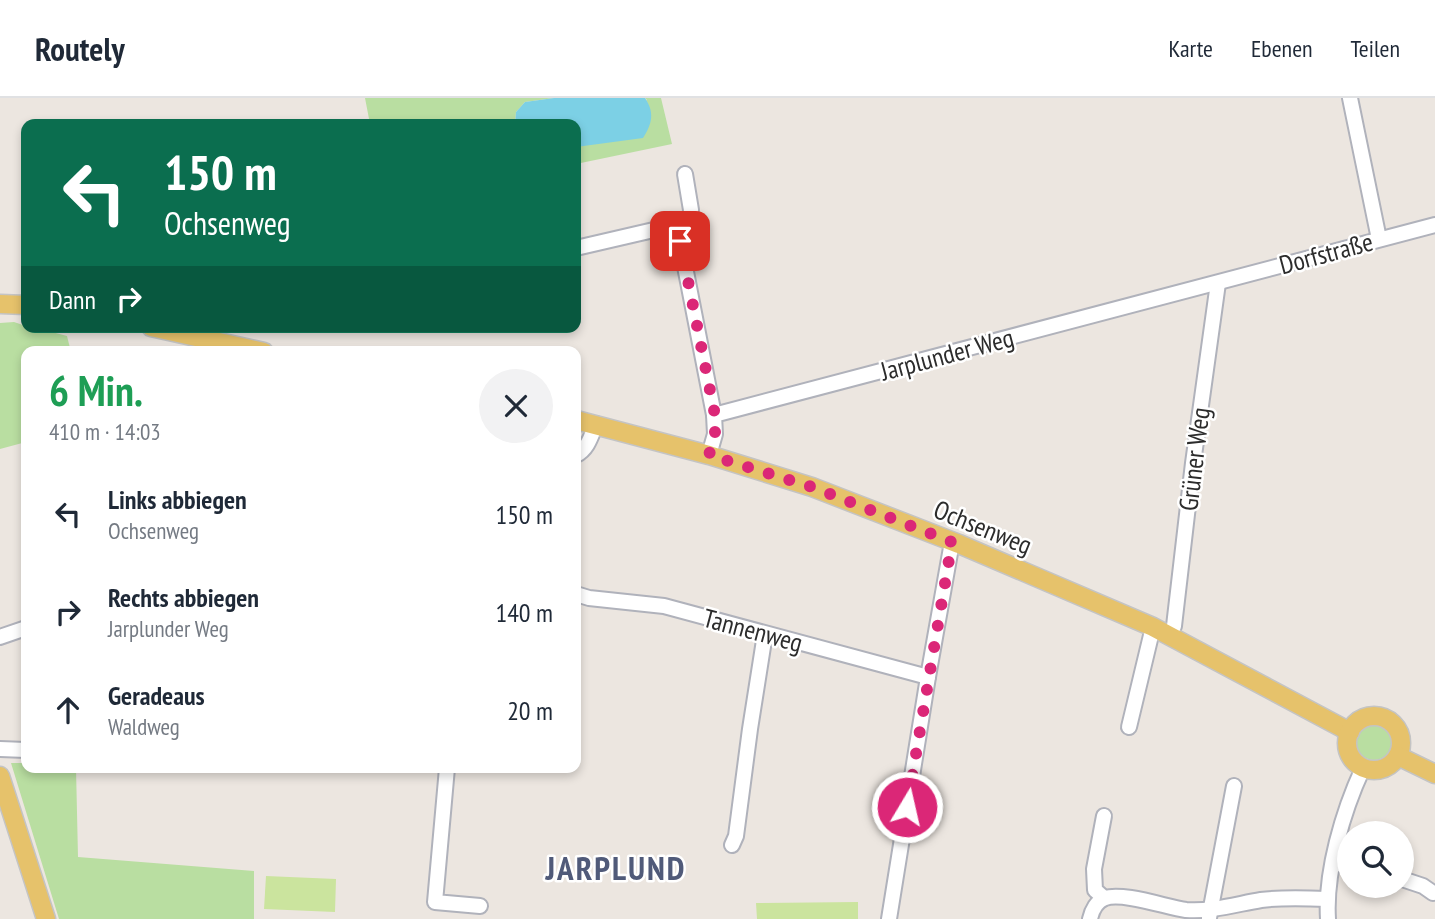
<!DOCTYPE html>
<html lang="de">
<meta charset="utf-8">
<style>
:root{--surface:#fff;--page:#f2f2f3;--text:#1f2937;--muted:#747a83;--line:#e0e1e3}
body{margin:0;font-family:"PT Sans Narrow",sans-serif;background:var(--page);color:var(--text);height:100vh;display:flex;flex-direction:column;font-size:26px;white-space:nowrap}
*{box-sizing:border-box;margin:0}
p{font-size:23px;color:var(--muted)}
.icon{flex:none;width:38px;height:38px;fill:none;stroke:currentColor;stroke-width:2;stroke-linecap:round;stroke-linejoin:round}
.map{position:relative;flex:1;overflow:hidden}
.drawer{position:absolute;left:21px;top:248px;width:560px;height:427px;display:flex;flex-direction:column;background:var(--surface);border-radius:14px;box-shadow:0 4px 10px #0003}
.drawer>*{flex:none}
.hud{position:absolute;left:21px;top:21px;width:560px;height:214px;border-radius:14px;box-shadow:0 4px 10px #0003;background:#0b6e4f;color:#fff;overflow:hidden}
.tools{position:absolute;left:1337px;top:723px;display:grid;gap:14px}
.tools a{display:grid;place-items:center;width:77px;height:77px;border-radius:50%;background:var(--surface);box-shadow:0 4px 10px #0003;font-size:35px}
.pin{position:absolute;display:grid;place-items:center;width:60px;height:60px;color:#fff;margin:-30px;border-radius:14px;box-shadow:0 4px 10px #0006}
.me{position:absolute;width:77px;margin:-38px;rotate:9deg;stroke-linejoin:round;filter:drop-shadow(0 0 5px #0008)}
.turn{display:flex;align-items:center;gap:24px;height:147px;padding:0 28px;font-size:32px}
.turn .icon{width:91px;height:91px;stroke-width:2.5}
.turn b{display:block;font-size:49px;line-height:60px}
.then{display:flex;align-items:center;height:66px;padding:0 28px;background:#0003;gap:14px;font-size:26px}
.round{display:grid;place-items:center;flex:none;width:74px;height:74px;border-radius:37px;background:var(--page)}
.overview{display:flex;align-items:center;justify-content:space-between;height:119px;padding:0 28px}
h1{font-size:42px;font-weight:800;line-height:52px;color:#1e9e55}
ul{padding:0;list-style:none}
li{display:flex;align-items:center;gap:21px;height:98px;padding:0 28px}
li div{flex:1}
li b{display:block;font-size:26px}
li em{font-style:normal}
header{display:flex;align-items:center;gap:42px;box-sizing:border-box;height:98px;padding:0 35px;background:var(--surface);border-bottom:2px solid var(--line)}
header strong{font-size:33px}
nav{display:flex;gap:38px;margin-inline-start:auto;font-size:24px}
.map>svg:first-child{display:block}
</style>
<header>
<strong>Routely</strong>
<nav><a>Karte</a><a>Ebenen</a><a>Teilen</a></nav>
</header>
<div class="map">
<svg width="1435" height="821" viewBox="0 0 1435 821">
<rect width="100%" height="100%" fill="#ece6e0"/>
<g fill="#b9dea1">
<polygon points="365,0 554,0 525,4 516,14 515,26 370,26"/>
<polygon points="645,0 661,0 672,46 576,66 576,49 585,46 647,2"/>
<polygon points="14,224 26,228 26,229 33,229 67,238 71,254 26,254 26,344 0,351 0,225"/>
<circle cx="1374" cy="644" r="18"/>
<polygon points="11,665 26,665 26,670 76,670 78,759 254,773 254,821 59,821"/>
</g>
<g fill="#cbe49e">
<polygon points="266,778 336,781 335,814 264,811"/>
<polygon points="858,804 858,821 757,821 756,805"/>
</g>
<path fill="#7cd0e5" d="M554,0h91c10,15 7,26 -2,40l-67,9v-23h-61l1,-12 9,-10z"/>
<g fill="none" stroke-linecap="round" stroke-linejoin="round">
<defs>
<g id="minor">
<polyline points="1350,0 1379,141"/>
<polyline points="673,133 690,120 691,112 685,76"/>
<polyline points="576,150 658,131 673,133 680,143 714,317"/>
<path d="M576,357c12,-6 15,-19 20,-31"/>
<polyline points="709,357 715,336 714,317 1435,127"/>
<polyline points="576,496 589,500 664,508 928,579"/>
<polyline points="1169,538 1174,528 1193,365 1218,185"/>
<polyline points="0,539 26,530"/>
<polyline points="1129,629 1153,529"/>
<polyline points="0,651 26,652"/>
<polyline points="447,670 435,804 480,808"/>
<polyline points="1104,718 1094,771 1095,792 1104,800"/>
<polyline points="732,747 736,738 750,631 765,536"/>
<polyline points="1333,765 1349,768"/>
<polyline points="1402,781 1423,788 1433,795"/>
<polyline points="1209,820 1234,688"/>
<polyline points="889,821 928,579 952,444"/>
<path d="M1090,821c2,-9 7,-18 15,-21 18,-6 61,9 81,12 25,2 51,-6 75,-10 22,-3 44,-2 66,-1"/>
<path d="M1328,821c-3,-47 15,-108 35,-151"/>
</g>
<g id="major">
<polyline points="0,206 26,207"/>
<polyline points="151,229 264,254"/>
<polyline points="576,322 709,357 812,389 959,446 1153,529 1350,634"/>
<circle cx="1374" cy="645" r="27"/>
<polyline points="1398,658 1435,676"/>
<polyline points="0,678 46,821"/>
</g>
</defs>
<use href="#minor" stroke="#b0b2bb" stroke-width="18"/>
<use href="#major" stroke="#c4c4c4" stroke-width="21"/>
<use href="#minor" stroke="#fff" stroke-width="14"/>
<use href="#major" stroke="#e6c26b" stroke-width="18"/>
</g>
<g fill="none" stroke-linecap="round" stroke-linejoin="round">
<polyline stroke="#db2777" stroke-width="12" stroke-dasharray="0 21.6" points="680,143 715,317 715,336 709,357 812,389 952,444 907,709"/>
</g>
<g text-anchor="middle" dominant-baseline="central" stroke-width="5" stroke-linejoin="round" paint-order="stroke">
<g font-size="26" fill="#2c2c2c" stroke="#fff">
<text transform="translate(1326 155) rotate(-15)">Dorfstraße</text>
<text transform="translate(947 256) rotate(-15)">Jarplunder Weg</text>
<text transform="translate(1194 361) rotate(-83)">Grüner Weg</text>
<text transform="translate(983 429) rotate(22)">Ochsenweg</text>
<text transform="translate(753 532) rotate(15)">Tannenweg</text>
</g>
<g font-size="33" font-weight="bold" letter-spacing="2" fill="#505a79" stroke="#fff">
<text x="616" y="769">JARPLUND</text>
</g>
</g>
</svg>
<div class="tools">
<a><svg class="icon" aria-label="search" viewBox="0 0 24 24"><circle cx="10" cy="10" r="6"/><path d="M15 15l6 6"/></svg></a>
</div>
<div class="pin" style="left:680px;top:143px;background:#d93025"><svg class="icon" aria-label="arrive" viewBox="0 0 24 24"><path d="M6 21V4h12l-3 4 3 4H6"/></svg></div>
<svg class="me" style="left:907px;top:709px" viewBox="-20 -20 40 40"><circle r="17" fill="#db2777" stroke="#fff" stroke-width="3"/><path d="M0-11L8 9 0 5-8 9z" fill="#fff"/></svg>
<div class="hud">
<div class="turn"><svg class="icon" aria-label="left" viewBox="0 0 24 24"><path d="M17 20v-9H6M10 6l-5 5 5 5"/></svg><div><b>150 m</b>Ochsenweg</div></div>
<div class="then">Dann<svg class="icon" aria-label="right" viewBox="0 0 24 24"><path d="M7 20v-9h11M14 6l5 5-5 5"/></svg></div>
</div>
<section class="drawer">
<div class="overview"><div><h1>6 Min.</h1><p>410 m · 14:03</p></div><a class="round"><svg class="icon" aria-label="close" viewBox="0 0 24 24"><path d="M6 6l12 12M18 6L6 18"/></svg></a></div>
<ul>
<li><svg class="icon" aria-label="left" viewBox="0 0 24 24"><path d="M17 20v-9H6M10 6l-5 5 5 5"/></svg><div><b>Links abbiegen</b><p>Ochsenweg</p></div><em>150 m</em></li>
<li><svg class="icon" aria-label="right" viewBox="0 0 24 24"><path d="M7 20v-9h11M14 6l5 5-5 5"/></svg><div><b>Rechts abbiegen</b><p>Jarplunder Weg</p></div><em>140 m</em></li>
<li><svg class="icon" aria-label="ahead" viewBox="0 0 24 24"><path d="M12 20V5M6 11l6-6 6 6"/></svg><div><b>Geradeaus</b><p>Waldweg</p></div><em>20 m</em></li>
</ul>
</section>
</div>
